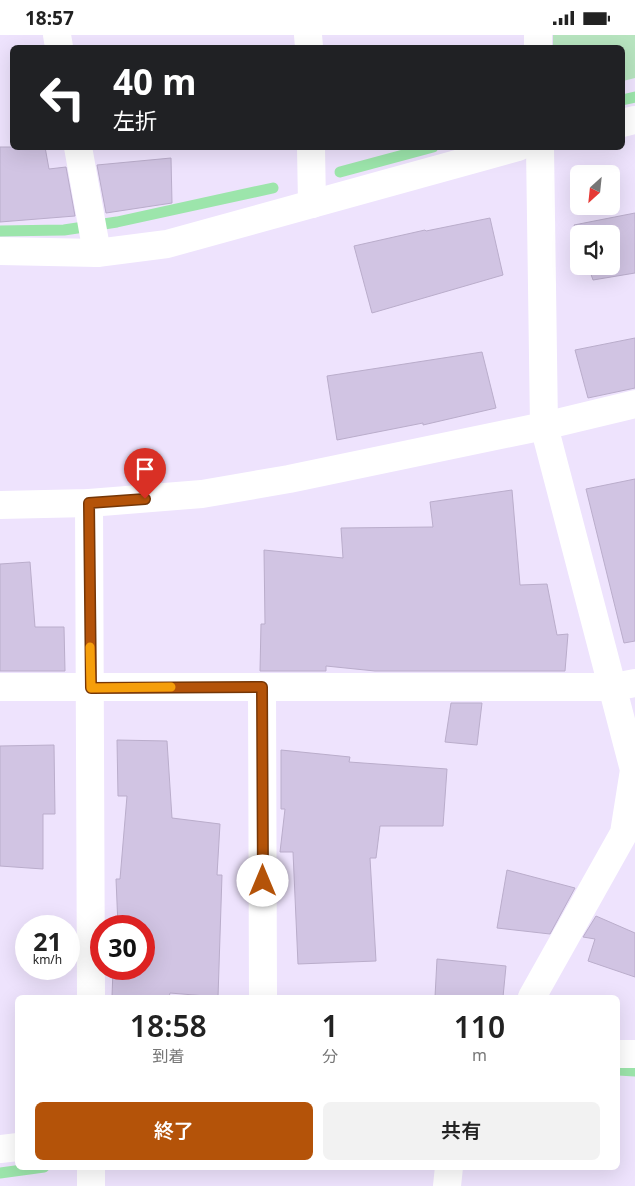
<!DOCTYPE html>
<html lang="ja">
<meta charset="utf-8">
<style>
:root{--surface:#fff;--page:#f2f2f2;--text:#222;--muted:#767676;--accent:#b45309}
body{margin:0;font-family:"Noto Sans","Noto Sans JP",sans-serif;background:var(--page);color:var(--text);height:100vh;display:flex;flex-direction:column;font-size:19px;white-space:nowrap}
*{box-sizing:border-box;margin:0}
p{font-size:16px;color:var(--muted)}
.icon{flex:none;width:28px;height:28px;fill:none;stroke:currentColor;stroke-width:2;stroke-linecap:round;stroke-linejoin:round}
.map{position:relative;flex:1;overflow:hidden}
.side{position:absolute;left:15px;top:960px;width:605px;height:175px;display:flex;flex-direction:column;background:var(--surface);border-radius:8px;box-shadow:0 5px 20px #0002}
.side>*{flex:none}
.top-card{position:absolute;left:10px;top:10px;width:615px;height:105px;border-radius:8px;box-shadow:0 5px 20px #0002;background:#202124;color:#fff;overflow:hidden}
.needle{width:32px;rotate:207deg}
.fabs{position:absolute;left:570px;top:130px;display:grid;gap:10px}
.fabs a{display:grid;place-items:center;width:50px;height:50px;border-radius:8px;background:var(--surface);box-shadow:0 5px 20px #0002;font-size:25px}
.speed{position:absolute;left:15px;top:880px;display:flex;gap:10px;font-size:25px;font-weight:700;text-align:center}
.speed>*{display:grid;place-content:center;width:65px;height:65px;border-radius:50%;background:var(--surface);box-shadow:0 5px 20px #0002;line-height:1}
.speed small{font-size:12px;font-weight:400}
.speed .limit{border:8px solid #d22;background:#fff;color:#111}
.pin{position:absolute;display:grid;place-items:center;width:42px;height:42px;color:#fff;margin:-51px -21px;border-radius:50% 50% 50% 0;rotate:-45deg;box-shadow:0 0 5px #0007}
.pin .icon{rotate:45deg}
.me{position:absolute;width:55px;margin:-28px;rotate:0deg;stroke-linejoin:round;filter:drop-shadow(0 0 4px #0008)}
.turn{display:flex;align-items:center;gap:18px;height:105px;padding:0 20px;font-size:22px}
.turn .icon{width:65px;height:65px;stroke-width:2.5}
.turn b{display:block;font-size:35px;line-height:42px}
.eta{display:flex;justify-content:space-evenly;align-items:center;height:85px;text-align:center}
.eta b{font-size:30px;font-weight:600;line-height:35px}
.button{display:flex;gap:10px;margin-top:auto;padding:10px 20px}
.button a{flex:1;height:58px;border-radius:8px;background:var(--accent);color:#fff;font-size:20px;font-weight:600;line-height:58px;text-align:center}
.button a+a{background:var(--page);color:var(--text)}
.status{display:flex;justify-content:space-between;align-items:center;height:35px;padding:0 25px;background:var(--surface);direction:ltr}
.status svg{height:14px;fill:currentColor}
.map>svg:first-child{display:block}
</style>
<div class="status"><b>18:57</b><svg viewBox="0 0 49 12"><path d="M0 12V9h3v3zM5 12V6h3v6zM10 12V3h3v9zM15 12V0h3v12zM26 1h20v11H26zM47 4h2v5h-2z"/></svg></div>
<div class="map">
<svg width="635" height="1151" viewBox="0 0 635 1151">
<rect width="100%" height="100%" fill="#eee3fd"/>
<polygon fill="#b7e4bf" points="553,0 635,0 635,43 623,46 622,12 553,12"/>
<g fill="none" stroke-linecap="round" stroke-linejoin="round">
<g stroke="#9ce5ab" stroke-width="11">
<polyline points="622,65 635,62"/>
<polyline points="340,137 433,112"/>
<polyline points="0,196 64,195 117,187 273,153"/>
<polyline points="618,1035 635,1036"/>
<polyline points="0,1138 44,1132"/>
</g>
</g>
<g fill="#d1c4e3" stroke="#baadcb">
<polygon points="0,112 45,112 49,134 66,132 75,181 0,187"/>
<polygon points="171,123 172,168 106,178 97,130"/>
<polygon points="635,178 635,238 593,245 588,231 611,231 611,199 579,199 579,203 574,190"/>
<polygon points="490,183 503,240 372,278 354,211 425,195 426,196"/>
<polygon points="635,303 635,353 588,363 575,315"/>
<polygon points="482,317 496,373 423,390 423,388 337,405 327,341"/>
<polygon points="635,444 635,606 624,608 586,454"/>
<polygon points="512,455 520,550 547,549 557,600 568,599 565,636 375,636 326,631 326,636 260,636 261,589 265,589 264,515 343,523 341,493 433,492 430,467"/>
<polygon points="30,527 35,592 64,592 65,636 0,636 0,529"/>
<polygon points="451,668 482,668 477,710 445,707"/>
<polygon points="117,705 167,706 172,783 220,789 217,840 222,840 218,962 170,958 169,962 112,962 113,934 144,934 144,891 118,891 116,844 120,844 127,761 118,761"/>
<polygon points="54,710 55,779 43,779 43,834 0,831 0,711"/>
<polygon points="281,715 350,722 349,727 447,734 443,791 380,791 376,823 370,823 376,926 298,929 293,817 280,817 285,774 281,774"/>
<polygon points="507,835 575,853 550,899 497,893"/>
<polygon points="596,881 635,898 635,942 588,926 595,904 583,902"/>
<polygon points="437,924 506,931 503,962 435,962"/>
</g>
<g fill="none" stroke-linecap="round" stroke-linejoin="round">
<g stroke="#fff" stroke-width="28">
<polyline points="57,0 59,12"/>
<polyline points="308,0 309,12"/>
<polyline points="538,0 538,12"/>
<polyline points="622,88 635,85"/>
<polyline points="78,112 97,218"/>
<polyline points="311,112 312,169"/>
<polyline points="0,216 97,218 167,209 518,112"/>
<polyline points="89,468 91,962"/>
<polyline points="0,652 614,652 635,648"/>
<polyline points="262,652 263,962"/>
<polyline points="532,962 624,798 634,735 544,391 540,112"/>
<polyline points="618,1019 635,1019"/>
<polyline points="0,1114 18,1112"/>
<polyline points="91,1132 91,1151"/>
<polyline points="447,1151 449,1132"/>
</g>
<polyline stroke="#fff" stroke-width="28" points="0,470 89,468 202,459 289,444 544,391 635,369"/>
</g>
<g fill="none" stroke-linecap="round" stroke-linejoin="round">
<defs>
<polyline id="route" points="145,464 89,468 91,653 262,652 263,846"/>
</defs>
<use href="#route" stroke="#753606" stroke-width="12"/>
<use href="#route" stroke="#b45309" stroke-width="9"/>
<polyline stroke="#f59e0b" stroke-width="9" points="90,612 91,653 171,652"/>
</g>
</svg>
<div class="fabs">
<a><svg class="needle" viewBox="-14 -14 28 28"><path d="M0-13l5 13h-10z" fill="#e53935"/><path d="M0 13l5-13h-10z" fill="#767676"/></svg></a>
<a><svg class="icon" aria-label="sound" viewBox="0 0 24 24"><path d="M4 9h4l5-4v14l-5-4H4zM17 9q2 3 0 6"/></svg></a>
</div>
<div class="speed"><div>21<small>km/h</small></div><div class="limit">30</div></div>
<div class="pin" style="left:145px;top:464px;background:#d93025"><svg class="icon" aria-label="arrive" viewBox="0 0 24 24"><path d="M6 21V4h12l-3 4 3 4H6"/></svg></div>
<svg class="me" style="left:263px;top:846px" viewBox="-20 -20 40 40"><circle r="19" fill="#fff"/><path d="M0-13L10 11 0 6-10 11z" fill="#b45309"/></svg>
<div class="top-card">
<div class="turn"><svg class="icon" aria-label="left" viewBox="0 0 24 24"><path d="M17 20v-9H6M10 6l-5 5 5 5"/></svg><div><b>40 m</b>左折</div></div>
</div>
<section class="side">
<div class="eta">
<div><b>18:58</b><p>到着</p></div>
<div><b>1</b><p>分</p></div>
<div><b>110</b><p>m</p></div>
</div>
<div class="button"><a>終了</a><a>共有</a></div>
</section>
</div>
